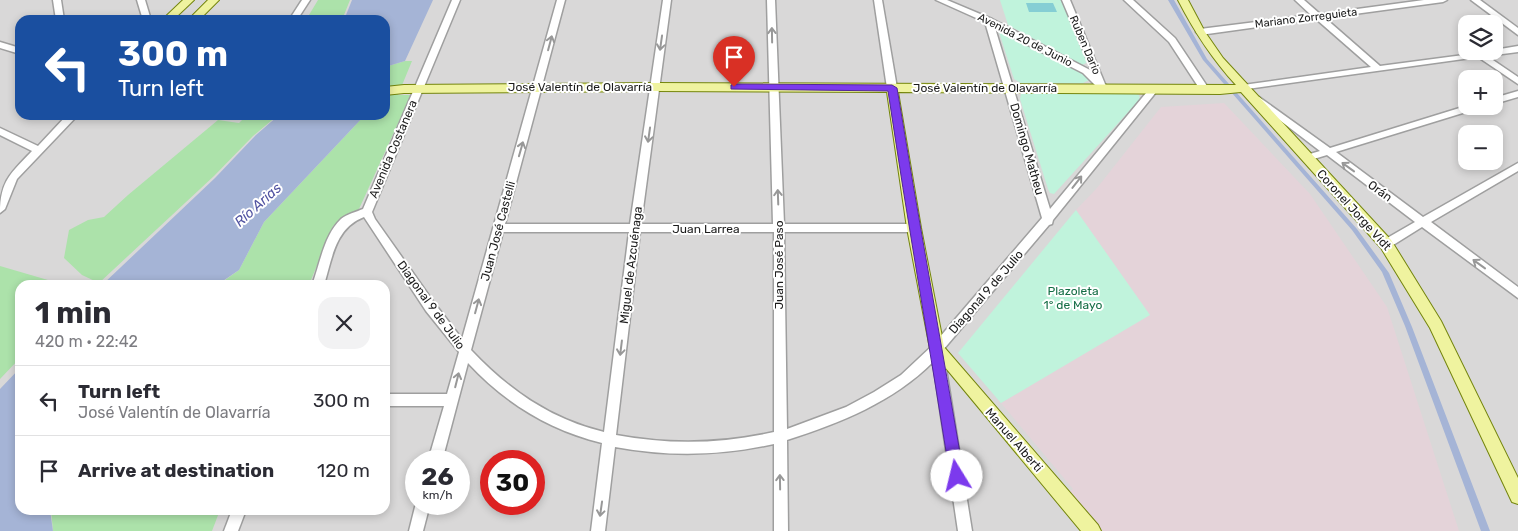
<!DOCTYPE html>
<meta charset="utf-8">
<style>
:root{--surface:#fff;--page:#f2f2f3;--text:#2b2b33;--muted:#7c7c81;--line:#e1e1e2}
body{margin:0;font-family:Rubik,sans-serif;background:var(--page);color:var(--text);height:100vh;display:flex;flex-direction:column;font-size:19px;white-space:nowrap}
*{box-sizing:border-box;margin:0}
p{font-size:16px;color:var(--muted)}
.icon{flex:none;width:28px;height:28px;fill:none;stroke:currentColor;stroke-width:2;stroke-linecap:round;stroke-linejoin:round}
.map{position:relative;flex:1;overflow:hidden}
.sheet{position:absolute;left:15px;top:280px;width:375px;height:235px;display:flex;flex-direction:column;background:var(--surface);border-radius:15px;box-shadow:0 2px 8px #0003}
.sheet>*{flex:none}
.top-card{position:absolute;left:15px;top:15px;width:375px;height:105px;border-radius:15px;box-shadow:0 2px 8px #0003;background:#1a4fa0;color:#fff;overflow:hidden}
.tools{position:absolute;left:1458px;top:15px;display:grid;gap:10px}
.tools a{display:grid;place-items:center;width:45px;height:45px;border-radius:10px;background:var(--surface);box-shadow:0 2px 8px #0003;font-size:25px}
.speed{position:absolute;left:405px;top:450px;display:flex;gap:10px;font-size:25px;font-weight:700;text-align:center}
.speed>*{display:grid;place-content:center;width:65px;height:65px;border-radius:50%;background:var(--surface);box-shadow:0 2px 8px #0003;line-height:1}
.speed small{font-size:12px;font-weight:400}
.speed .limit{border:8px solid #d22;background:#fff;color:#111}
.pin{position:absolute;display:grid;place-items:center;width:42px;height:42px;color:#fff;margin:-51px -21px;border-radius:50% 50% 50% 0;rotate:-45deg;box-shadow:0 0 5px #0007}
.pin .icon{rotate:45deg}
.me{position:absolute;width:55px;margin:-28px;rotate:351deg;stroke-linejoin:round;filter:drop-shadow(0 0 4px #0008)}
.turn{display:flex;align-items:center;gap:18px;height:105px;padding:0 20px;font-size:22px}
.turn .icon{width:65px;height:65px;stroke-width:2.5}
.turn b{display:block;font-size:35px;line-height:42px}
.round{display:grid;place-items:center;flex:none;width:52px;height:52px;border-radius:15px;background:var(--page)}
.summary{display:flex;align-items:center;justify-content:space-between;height:85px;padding:0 20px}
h1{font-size:30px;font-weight:700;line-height:38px}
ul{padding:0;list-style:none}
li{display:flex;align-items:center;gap:15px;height:70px;padding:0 20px;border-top:1px solid var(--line)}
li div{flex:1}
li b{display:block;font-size:19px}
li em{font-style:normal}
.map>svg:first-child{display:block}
</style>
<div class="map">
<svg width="1518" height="531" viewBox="0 0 1518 531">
<rect width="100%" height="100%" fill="#eaebe1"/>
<path fill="#d9d8d8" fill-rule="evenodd" d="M0,0h1518v531h-1518v-180l20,-21v180h365v-225h-335l-50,-14zM20,20h365v95h-365zM1466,24h28v27h-28zM1466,79h28v27h-28zM1466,134h28v27h-28zM416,461h43v43h-43zM491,461h43v43h-43z"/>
<polygon fill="#e4d3d9" points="1224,103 1310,194 1387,307 1459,531 1092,531 1063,497 1073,489 1001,403 1149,315 1076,210 1097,188 1161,107"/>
<g fill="#ace2aa">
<polygon points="318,0 350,0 342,20 306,20"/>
<polygon points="405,61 412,61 398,95 411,95 359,209 333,226 309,285 218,285 239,270 264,222 365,115 385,115 385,67"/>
<polygon points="247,115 278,115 253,136 214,176 99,283 82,275 64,258 69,230 88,220 104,217 128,195 218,120 239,123"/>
<polygon points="0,266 65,285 20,285 20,358 0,379"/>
<polygon points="51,510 220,510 212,531 53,531"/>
</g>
<g fill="#c0f3dc">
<polygon points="1000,0 1062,0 1088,62 1082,65 1008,25"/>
<polygon points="1004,31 1088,77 1089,80 1083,83 1021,83 1014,79 999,32"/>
<polygon points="1026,93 1133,93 1139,95 1140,99 1054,194 1050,193 1048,189 1020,99 1021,94"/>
<polygon points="1076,210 1150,315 1001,403 958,353"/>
</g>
<polygon fill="#85ced4" points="1026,3 1053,3 1057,12 1029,12"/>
<g fill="#a5b4d6">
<polygon points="352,0 433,0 405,61 385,67 385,20 344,20"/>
<polygon points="1168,0 1174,0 1207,59 1357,229 1389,273 1412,327 1490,531 1481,531 1405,326 1382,272 1352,230 1203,60"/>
<polygon points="279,115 365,115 264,222 239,270 217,285 102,285 215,178 256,135"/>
<polygon points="20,368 20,510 50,510 53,531 0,531 0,389"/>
</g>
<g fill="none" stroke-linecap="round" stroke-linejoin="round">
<defs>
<g id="minor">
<polygon points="53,0 61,0 64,20 56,20"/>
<polygon points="137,0 145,0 151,20 143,20"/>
<polygon points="302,0 310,0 297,20 289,20"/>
<path d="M452,0h8l-88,212 3,7 60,85 27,35 95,-339h8l-60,224h125l33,-224h8l-30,224h132l-6,-224h8l9,224h130l5,4 -5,4h-130l3,197 59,-22 28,-15 27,-17 32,-30 109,-127 -57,-196 -49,-22h11l45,19 100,52 -30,-71h8l35,84 4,5 -2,2h-6l-18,-18 -88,-45 55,181 101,-122h6v4l-104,129 -1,4 -3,1 -106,125 29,181h-14l-25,-169c-40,40 -93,61 -146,78l1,91h-14v-87c-54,12 -105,13 -159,3l-10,84h-14l11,-88c-53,-13 -97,-40 -134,-80l-26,98h-14l16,-55h-59v-12h62l12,-42 -33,-41 -62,-94c-29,11 -32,42 -40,68h-12c8,-21 12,-50 29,-66 6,-5 15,-7 22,-10zM503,232h126l-25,200c-54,-13 -95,-42 -133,-82zM640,232h134v200c-53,12 -104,13 -158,3z"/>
<polygon points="874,0 882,0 897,88 892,91 887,88"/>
<polygon points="1124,0 1133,0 1175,38 1209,89 1207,91 1201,91 1169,42"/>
<polygon points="1295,0 1304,0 1320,14 1424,0 1447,0 1443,2 1325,18 1380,66 1494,51 1494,50 1518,46 1518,52 1487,56 1518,77 1518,84 1478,57 1240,90 1240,86 1243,85 1371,67 1316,19 1200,35 1196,32 1200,29 1311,15"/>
<polygon points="1471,0 1480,0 1518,28 1518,35"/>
<polygon points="0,42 20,48 20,54 0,48"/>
<polygon points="1518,91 1518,97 1494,104 1494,98"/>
<polygon points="1259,97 1330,148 1466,106 1481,106 1479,108 1336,152 1423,217 1518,163 1518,171 1431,222 1518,287 1518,298 1422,227 1390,247 1382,247 1380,244 1382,241 1415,222 1327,155 1307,161 1303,160 1302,158 1303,156 1320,151 1256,102 1254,100"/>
<path d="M67,115h11l-61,64 -12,30 -5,4c0,-32 11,-40 32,-62l-32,-16v-7l38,18z"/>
<polygon points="416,503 430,504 423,531 409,531"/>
<polygon points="232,510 246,510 238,531 224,531"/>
</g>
<g id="major">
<polygon points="183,0 194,0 173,20 162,20"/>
<polygon points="208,0 219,0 199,20 188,20"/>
<path d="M1178,0h10l17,32 18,26 168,182 50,81 77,157v26l-6,-2 -82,-174 -49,-80 -140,-156 -21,2 -322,-2 23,136 23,119 154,178 3,6h-20l-151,-182 -23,-121 -20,-136 -232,-1 -251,2 -19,2v-8l19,-2 251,-2 581,2c-24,-26 -42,-54 -58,-85z"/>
</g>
</defs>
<use href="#minor" stroke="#9f9f9f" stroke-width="3"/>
<use href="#major" stroke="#74850d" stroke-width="2"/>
<use href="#minor" fill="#fff" fill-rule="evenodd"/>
<use href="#major" fill="#eff39f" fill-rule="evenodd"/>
</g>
<defs><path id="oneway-shaft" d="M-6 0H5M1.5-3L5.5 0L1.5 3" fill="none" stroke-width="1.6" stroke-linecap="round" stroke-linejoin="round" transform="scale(1.25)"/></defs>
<g stroke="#989898">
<use href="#oneway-shaft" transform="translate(772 35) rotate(-91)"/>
<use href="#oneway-shaft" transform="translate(550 43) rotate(-75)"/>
<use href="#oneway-shaft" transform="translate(661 43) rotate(98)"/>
<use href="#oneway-shaft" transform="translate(649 135) rotate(98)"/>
<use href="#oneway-shaft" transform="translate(521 149) rotate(-74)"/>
<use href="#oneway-shaft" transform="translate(1348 167) rotate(-144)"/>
<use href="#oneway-shaft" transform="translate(1077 182) rotate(-52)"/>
<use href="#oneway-shaft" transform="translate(778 197) rotate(-92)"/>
<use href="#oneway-shaft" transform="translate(1479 264) rotate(-144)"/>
<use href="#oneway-shaft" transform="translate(477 306) rotate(-75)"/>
<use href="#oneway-shaft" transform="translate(621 348) rotate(97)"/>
<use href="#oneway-shaft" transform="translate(457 380) rotate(-76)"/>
<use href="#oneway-shaft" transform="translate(780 482) rotate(-91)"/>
<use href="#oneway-shaft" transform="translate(601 509) rotate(98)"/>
</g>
<path fill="#7c3aed" stroke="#51269a" d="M734,84l158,1 5,3c21,130 45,259 67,388l-3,5 -4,2 -5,-2 -2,-5c-20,-128 -43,-256 -62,-385l-157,-2v-4z"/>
<g text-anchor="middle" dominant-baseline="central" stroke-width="4" stroke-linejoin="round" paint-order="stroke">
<g font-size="11" fill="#1b1b1b" stroke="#fff">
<text transform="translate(1306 18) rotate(-7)">Mariano Zorreguieta</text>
<text transform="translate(1025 40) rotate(27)">Avenida 20 de Junio</text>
<text transform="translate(1085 45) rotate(67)">Ruben Dario</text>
</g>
<g font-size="12" fill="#1b1b1b" stroke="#fff">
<text x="580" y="87">José Valentín de Olavarría</text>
<text x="985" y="88">José Valentín de Olavarría</text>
<text transform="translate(393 149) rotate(-67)">Avenida Costanera</text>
<text transform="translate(1027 149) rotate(74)">Domingo Matheu</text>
<text transform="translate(1380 191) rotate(36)">Orán</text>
<text transform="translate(1354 210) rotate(48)">Coronel Jorge Vidt</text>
<text x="706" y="229">Juan Larrea</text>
<text transform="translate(498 231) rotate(-75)">Juan José Castelli</text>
<text transform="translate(631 265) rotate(-83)">Miguel de Azcuénaga</text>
<text transform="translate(779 265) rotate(-90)">Juan José Paso</text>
<text transform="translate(986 292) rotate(-49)">Diagonal 9 de Julio</text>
<text transform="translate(431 305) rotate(54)">Diagonal 9 de Julio</text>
<text transform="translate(1014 440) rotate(49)">Manuel Alberti</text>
</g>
<g font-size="12" fill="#146d45" stroke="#fff">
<text x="1073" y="291">Plazoleta<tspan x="1073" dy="14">1° de Mayo</tspan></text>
</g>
<g font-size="14" font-style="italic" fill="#5153a1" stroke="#fff">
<text transform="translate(258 205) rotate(-42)">Río Arias</text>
</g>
</g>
</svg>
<div class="tools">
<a><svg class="icon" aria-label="layers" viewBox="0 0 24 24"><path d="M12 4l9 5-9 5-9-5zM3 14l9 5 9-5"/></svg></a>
<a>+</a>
<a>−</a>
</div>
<div class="speed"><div>26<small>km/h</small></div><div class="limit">30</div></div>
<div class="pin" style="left:734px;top:87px;background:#d93025"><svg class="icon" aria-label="arrive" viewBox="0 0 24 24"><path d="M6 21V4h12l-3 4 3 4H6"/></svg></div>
<svg class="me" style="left:957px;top:476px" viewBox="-20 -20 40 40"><circle r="19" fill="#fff"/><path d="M0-13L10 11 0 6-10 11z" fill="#7c3aed"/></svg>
<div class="top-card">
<div class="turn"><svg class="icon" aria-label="left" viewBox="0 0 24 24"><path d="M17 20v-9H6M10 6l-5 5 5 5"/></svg><div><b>300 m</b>Turn left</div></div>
</div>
<section class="sheet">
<div class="summary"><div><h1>1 min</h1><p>420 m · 22:42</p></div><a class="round"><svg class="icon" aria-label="close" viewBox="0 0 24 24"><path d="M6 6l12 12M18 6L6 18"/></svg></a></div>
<ul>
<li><svg class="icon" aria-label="left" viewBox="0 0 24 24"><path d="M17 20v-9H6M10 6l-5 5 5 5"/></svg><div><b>Turn left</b><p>José Valentín de Olavarría</p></div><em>300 m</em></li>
<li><svg class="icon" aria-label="arrive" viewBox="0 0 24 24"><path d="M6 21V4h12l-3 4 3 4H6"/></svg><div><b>Arrive at destination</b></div><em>120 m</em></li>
</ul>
</section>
</div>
